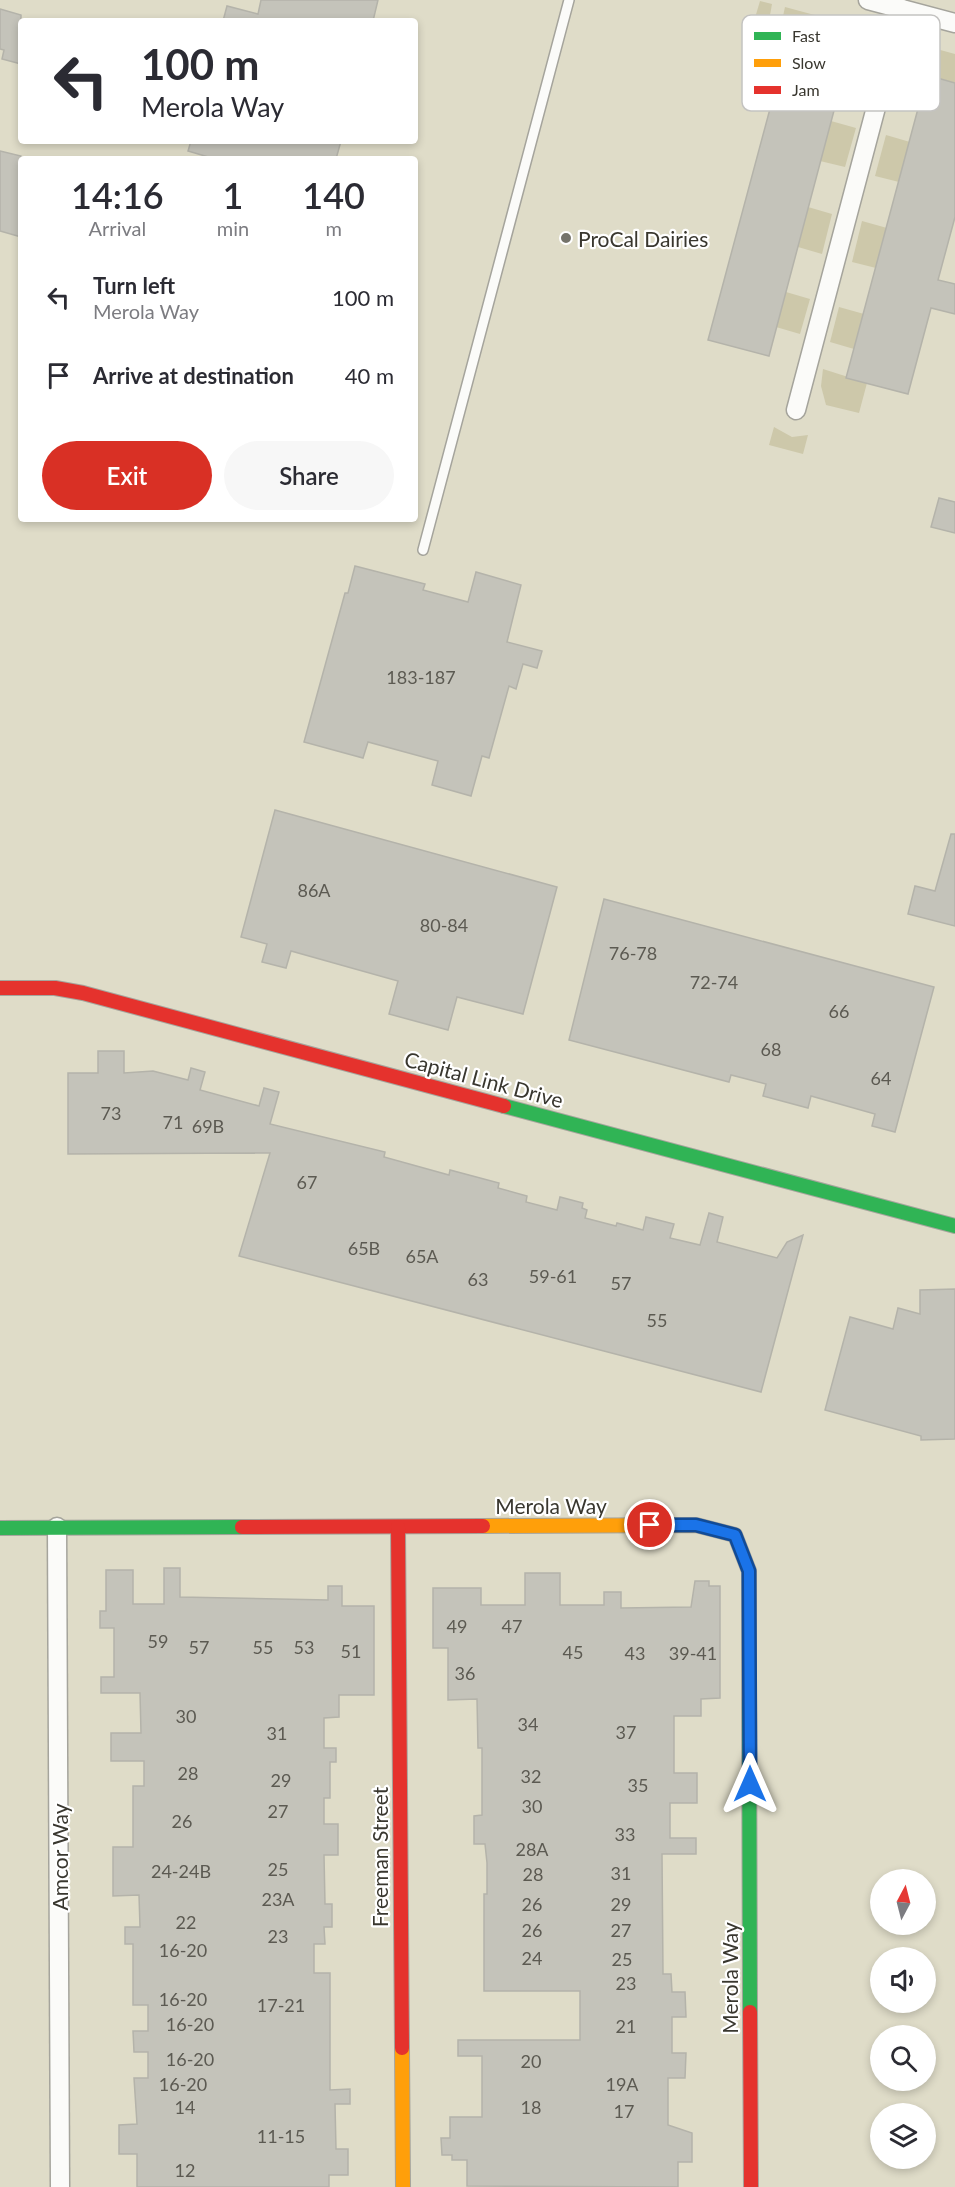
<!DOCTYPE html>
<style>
:root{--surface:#fff;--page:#f7f7f7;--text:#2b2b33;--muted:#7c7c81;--accent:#d93025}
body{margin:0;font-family:Lato,sans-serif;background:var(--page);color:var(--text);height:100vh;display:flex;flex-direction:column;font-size:22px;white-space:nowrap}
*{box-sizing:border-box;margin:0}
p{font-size:20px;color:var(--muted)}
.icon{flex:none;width:33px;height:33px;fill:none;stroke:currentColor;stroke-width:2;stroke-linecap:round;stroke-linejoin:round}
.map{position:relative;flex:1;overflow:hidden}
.side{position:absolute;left:18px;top:156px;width:400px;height:366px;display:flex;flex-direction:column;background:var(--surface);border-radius:6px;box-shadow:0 3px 9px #0003}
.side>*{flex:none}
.top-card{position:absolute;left:18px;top:18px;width:400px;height:126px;border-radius:6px;box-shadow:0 3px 9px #0003;background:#fff;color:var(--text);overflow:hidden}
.needle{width:39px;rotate:7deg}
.buttons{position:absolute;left:870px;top:1869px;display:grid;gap:12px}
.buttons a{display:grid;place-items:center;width:66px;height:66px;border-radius:50%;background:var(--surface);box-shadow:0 3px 9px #0003;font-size:30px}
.pin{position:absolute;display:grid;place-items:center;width:51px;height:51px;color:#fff;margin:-26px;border:3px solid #fff;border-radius:50%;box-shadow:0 2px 6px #0007}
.me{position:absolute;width:66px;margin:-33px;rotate:0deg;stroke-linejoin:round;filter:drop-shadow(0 0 4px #0008)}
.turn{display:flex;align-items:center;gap:21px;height:126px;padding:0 24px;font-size:27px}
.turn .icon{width:78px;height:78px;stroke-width:2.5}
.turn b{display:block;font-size:42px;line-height:51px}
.eta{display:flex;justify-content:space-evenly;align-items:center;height:102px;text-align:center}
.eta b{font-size:36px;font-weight:600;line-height:42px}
.button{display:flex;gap:12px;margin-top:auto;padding:12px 24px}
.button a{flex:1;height:69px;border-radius:36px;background:var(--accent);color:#fff;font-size:24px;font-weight:600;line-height:69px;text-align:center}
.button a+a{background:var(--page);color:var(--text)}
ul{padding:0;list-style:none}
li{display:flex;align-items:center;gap:18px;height:78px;padding:0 24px}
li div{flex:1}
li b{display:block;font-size:22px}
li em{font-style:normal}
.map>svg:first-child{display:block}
</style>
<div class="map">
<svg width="955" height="2187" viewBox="0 0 955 2187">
<rect width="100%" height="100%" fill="#e3e2d7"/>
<path fill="#dfdcc8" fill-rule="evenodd" d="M0,0h955v2187h-955zM21,21h395v120h-395zM21,159h395v360h-395zM880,1880h46v44h-46zM880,1958h46v44h-46zM880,2036h46v44h-46zM880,2114h46v44h-46z"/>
<g fill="#cdc8aa">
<polygon points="760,1 772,4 767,32 752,28"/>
<polygon points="785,7 881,33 868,81 847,75 852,55 779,35"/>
<polygon points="911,42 955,54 955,83 928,75 922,96 898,90"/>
<polygon points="831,121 856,128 845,167 820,161"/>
<polygon points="886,135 910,142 899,182 875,176"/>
<polygon points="808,207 832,214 822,254 798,247"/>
<polygon points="862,221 887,228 876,268 852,262"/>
<polygon points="786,292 810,299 800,334 776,327"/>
<polygon points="839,307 864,314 854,349 830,342"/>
<polygon points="823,369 867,383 859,413 826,405 821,386"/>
<polygon points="774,427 792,437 808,435 803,454 769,445"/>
</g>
<g fill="#c4c3ba" stroke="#b4b3aa" stroke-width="1.5">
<polygon points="261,0 378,0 373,21 223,21 227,6 258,14"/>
<polygon points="0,9 21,15 21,64 2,59 4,50 0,49"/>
<polygon points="789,38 849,54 769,356 708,340"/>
<polygon points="927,75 955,83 955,217 938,280 955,284 955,314 931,308 908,394 846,378"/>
<polygon points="191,141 341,141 336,159 215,159 188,151"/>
<polygon points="0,151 21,156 21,237 0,231"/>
<polygon points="939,498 955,502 955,533 931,527"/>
<polygon points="355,566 425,584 423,590 468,602 476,572 521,585 507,642 542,651 537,668 523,664 516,689 509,686 489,758 482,756 471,796 432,785 438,761 368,742 363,758 304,742 345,593 348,593"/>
<polygon points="275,810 557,887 523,1014 457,997 448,1030 389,1014 398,981 291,951 286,968 262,962 267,944 241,937"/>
<polygon points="951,834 955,834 955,926 908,914 915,886 935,891"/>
<polygon points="604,899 934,987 895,1132 872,1126 875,1114 811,1096 808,1108 763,1096 766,1084 731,1075 729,1082 569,1040"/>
<polygon points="98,1051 124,1051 124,1073 153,1071 188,1080 191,1068 205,1072 200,1090 259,1106 264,1088 279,1092 270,1124 385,1152 384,1157 449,1175 450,1170 499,1183 498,1188 527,1196 526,1202 557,1210 560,1197 583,1203 582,1208 587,1210 585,1218 616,1226 617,1223 643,1230 646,1217 674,1224 670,1238 700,1245 709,1213 723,1217 717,1242 777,1258 787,1242 803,1235 761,1392 239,1256 270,1153 68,1154 68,1073 98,1073"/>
<polygon points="955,1289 955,1439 921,1440 921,1436 825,1410 850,1317 893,1329 898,1308 920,1314 920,1290"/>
<polygon points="164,1568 180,1568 180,1597 328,1600 328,1586 342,1586 342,1606 374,1606 374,1695 339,1695 339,1717 324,1718 324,1748 336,1748 336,1762 330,1762 330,1798 324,1798 324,1824 338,1824 338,1855 324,1855 325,1904 332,1904 332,1927 324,1927 325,1944 314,1944 314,1973 330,1973 330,2090 350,2089 350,2104 335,2104 336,2149 348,2149 348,2175 329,2175 329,2187 137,2187 137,2154 119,2154 119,2125 137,2124 134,2078 148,2078 148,2052 134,2052 133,2031 148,2031 148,2005 133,2005 133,1944 125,1944 125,1927 140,1927 139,1895 113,1896 113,1847 133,1847 133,1786 144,1786 144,1761 111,1761 111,1733 141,1733 140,1693 101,1693 101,1677 114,1677 114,1628 100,1628 100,1611 106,1611 106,1570 133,1570 133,1604 164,1604"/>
<polygon points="525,1573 560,1573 560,1605 604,1605 604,1592 621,1592 621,1608 691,1607 695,1581 709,1581 709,1586 720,1586 720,1698 701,1699 701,1716 674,1716 674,1773 697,1773 697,1803 670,1803 670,1838 696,1838 696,1854 662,1854 663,1974 671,1974 672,1992 685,1992 686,2017 672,2017 672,2053 686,2053 685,2078 668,2078 668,2125 692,2133 692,2162 678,2162 678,2187 467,2186 467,2160 452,2160 452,2155 442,2155 441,2138 450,2138 450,2117 482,2117 482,2056 458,2056 458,2040 580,2040 580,1991 484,1991 484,1894 487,1894 487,1863 485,1844 474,1844 474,1816 482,1815 482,1748 478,1748 477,1699 448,1700 448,1648 433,1648 433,1588 481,1588 481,1605 525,1605"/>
</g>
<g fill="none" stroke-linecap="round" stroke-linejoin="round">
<defs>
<polyline id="lane" points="423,550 569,0"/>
<g id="street">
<polyline points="868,0 955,23"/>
<polyline points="796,410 902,9"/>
<polyline points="57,1527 60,2187"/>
</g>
<g id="fast">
<polyline points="504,1106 955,1226"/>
<polyline points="0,1528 242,1527"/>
<polyline points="749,1697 750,2012"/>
</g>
<g id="slow">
<polyline points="483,1526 696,1525 735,1535 749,1571 749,1697"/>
<polyline points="402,2048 403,2187"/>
</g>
<g id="jam">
<polyline points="0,988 55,988 83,993 504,1106"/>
<polyline points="242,1527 483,1526"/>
<polyline points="398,1527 402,2048"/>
<polyline points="750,2012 751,2187"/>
</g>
</defs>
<use href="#lane" stroke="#a5a49c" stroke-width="12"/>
<use href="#street" stroke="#a5a49c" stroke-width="21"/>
<use href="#fast" stroke="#a5a49c" stroke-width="16"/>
<use href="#slow" stroke="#a5a49c" stroke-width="16"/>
<use href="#jam" stroke="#a5a49c" stroke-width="16"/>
<use href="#lane" stroke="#fbfbf9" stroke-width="9"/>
<use href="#street" stroke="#fbfbf9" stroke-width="18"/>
<use href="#fast" stroke="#30b455" stroke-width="14"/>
<use href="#slow" stroke="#ff9f0a" stroke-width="14"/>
<use href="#jam" stroke="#e5322d" stroke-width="14"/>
</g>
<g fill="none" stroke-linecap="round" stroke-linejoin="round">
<defs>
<polyline id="route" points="650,1525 696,1525 735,1535 749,1571 750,1784"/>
</defs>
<use href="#route" stroke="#114b97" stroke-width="15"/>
<use href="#route" stroke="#1a73e8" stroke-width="10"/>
</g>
<circle fill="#74736a" stroke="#fff" stroke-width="2" cx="566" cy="238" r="6"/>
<g text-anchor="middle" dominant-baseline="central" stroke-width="4.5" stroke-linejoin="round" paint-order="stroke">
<g font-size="18" fill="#5c5a52">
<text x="421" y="677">183-187</text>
<text x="314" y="890">86A</text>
<text x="444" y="925">80-84</text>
<text x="633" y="953">76-78</text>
<text x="714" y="982">72-74</text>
<text x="839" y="1011">66</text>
<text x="771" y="1049">68</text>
<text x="881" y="1078">64</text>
<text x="111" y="1113">73</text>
<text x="173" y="1122">71</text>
<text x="208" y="1126">69B</text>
<text x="307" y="1182">67</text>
<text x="364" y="1248">65B</text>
<text x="422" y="1256">65A</text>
<text x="553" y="1276">59-61</text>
<text x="478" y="1279">63</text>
<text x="621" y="1283">57</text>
<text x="657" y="1320">55</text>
<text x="457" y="1626">49</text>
<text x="512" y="1626">47</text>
<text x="158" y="1641">59</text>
<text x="199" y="1647">57</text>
<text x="263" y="1647">55</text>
<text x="304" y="1647">53</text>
<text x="351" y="1651">51</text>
<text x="573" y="1652">45</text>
<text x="635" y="1653">43</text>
<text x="693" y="1653">39-41</text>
<text x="465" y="1673">36</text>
<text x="186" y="1716">30</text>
<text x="528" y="1724">34</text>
<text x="626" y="1732">37</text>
<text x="277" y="1733">31</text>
<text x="188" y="1773">28</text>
<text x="531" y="1776">32</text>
<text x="281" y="1780">29</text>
<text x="638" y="1785">35</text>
<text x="532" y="1806">30</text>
<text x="278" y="1811">27</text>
<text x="182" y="1821">26</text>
<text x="625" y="1834">33</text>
<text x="532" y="1849">28A</text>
<text x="278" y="1869">25</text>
<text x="181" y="1871">24-24B</text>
<text x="621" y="1873">31</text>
<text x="533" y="1874">28</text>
<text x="278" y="1899">23A</text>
<text x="532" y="1904">26</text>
<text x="621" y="1904">29</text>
<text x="186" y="1922">22</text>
<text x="532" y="1930">26</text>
<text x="621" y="1930">27</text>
<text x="278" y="1936">23</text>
<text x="183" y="1950">16-20</text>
<text x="532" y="1958">24</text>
<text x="622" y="1959">25</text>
<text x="626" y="1983">23</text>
<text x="183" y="1999">16-20</text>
<text x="281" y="2005">17-21</text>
<text x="190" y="2024">16-20</text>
<text x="626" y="2026">21</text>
<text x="190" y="2059">16-20</text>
<text x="531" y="2061">20</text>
<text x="183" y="2084">16-20</text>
<text x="622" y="2084">19A</text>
<text x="185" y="2107">14</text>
<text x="531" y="2107">18</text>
<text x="624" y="2111">17</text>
<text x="281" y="2136">11-15</text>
<text x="185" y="2170">12</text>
</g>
<g font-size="21" fill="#39372f" stroke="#fff" text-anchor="start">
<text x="578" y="238">ProCal Dairies</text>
</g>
<g font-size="21" fill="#39372f" stroke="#fff">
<text transform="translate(484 1079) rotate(15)">Capital Link Drive</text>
<text x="551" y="1505">Merola Way</text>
<text transform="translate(59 1857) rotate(-90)">Amcor Way</text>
<text transform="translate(379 1857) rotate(-90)">Freeman Street</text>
<text transform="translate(729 1978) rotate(-90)">Merola Way</text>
</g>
</g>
<rect x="742" y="15" width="198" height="96" rx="9" fill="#fff" stroke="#c4c3c1" stroke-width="1.5"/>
<rect x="754" y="32" width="27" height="8" fill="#30b455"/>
<rect x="754" y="59" width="27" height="8" fill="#ff9f0a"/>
<rect x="754" y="86" width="27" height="8" fill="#e5322d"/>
<g font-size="16" fill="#39372f">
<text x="792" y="42">Fast</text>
<text x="792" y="69">Slow</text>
<text x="792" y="96">Jam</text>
</g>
</svg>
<div class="buttons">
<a><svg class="needle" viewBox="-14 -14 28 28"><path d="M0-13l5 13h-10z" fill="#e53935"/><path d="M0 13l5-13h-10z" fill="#7c7c81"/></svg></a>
<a><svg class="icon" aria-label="sound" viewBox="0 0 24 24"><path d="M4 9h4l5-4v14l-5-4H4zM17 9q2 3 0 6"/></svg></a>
<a><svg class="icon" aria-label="search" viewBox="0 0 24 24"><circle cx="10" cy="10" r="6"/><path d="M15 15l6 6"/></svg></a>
<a><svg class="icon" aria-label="layers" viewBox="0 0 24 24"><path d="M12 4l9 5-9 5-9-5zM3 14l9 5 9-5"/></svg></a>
</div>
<div class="pin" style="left:650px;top:1525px;background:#d93025"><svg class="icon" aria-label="arrive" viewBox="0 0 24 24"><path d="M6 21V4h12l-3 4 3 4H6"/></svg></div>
<svg class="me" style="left:750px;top:1784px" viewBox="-20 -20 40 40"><path d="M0-17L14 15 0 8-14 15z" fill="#1a73e8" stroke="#fff" stroke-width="4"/></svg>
<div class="top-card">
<div class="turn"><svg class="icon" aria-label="left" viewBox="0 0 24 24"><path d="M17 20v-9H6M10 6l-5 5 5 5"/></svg><div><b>100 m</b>Merola Way</div></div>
</div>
<section class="side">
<div class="eta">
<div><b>14:16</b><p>Arrival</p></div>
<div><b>1</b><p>min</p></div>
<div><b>140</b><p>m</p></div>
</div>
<ul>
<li><svg class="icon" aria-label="left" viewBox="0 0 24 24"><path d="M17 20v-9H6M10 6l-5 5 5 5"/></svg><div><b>Turn left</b><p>Merola Way</p></div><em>100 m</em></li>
<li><svg class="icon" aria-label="arrive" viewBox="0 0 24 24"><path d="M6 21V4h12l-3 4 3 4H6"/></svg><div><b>Arrive at destination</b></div><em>40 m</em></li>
</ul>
<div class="button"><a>Exit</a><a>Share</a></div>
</section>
</div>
